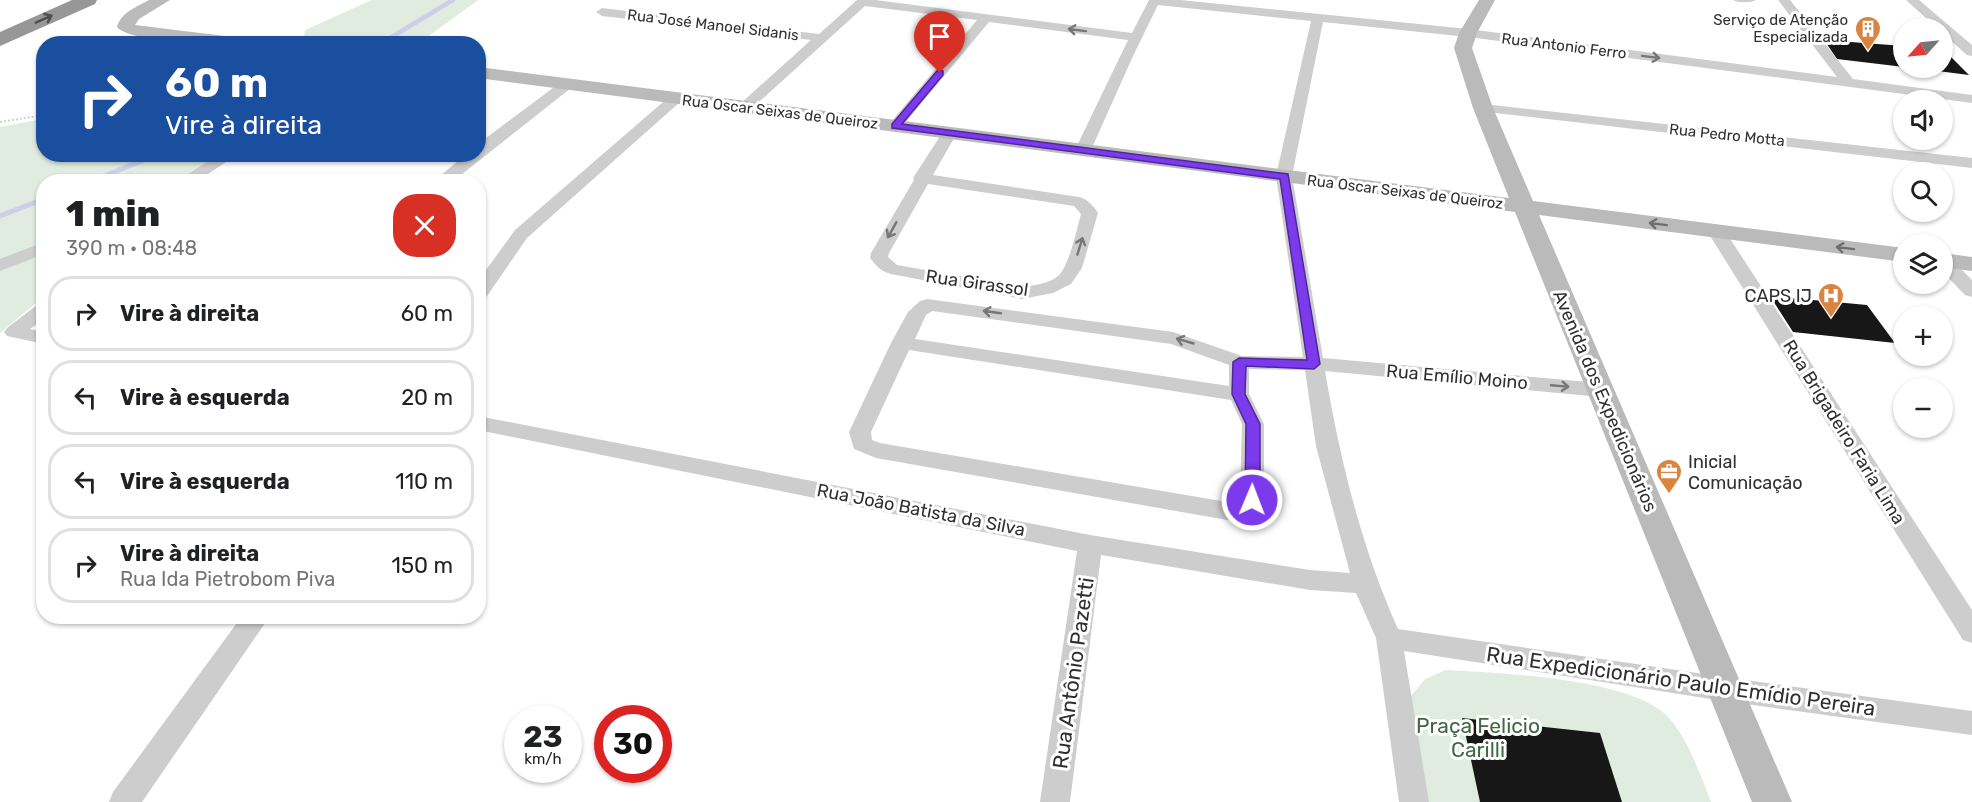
<!DOCTYPE html>
<html lang="pt">
<meta charset="utf-8">
<style>
:root{--surface:#fff;--page:#f6f6f6;--text:#202124;--muted:#757577;--line:#e0e0e0}
body{margin:0;font-family:Rubik,sans-serif;background:var(--page);color:var(--text);height:100vh;display:flex;flex-direction:column;font-size:22px;white-space:nowrap}
*{box-sizing:border-box;margin:0}
p{font-size:20px;color:var(--muted)}
.icon{flex:none;width:33px;height:33px;fill:none;stroke:currentColor;stroke-width:2;stroke-linecap:round;stroke-linejoin:round}
.map{position:relative;flex:1;overflow:hidden}
.panel{position:absolute;left:36px;top:174px;width:450px;height:450px;display:flex;flex-direction:column;background:var(--surface);border-radius:24px;box-shadow:0 2px 4px #0004}
.panel>*{flex:none}
.top-card{position:absolute;left:36px;top:36px;width:450px;height:126px;border-radius:24px;box-shadow:0 2px 4px #0004;background:#1a4fa0;color:#fff;overflow:hidden}
.needle{width:39px;rotate:243deg}
.fabs{position:absolute;left:1893px;top:18px;display:grid;gap:12px}
.fabs a{display:grid;place-items:center;width:60px;height:60px;border-radius:50%;background:var(--surface);box-shadow:0 2px 4px #0004;font-size:30px}
.speed{position:absolute;left:504px;top:705px;display:flex;gap:12px;font-size:30px;font-weight:700;text-align:center}
.speed>*{display:grid;place-content:center;width:78px;height:78px;border-radius:50%;background:var(--surface);box-shadow:0 2px 4px #0004;line-height:1}
.speed small{font-size:15px;font-weight:400}
.speed .limit{border:9px solid #d22;background:#fff;color:#111}
.pin{position:absolute;display:grid;place-items:center;width:51px;height:51px;color:#fff;margin:-62px -26px;border-radius:50% 50% 50% 0;rotate:-45deg;box-shadow:0 0 6px #0007}
.pin .icon{rotate:45deg}
.me{position:absolute;width:66px;margin:-33px;rotate:1deg;stroke-linejoin:round;filter:drop-shadow(0 0 4px #0008)}
.turn{display:flex;align-items:center;gap:21px;height:126px;padding:0 30px;font-size:27px}
.turn .icon{width:78px;height:78px;stroke-width:2.5}
.turn b{display:block;font-size:42px;line-height:51px}
.round{display:grid;place-items:center;flex:none;width:63px;height:63px;border-radius:24px;background:var(--page)}
.summary{display:flex;align-items:center;justify-content:space-between;height:102px;padding:0 30px}
h1{font-size:36px;font-weight:800;line-height:45px}
ul{padding:0;list-style:none}
li{display:flex;align-items:center;gap:18px;height:75px;margin:0 12px 9px;padding:0 18px;border:3px solid var(--line);border-radius:24px}
li div{flex:1}
li b{display:block;font-size:22px}
li em{font-style:normal}
.map>svg:first-child{display:block}
</style>
<div class="map">
<svg width="1972" height="802" viewBox="0 0 1972 802">
<rect width="100%" height="100%" fill="#fff"/>
<g fill="#dfecdf">
<polygon points="372,0 478,0 419,43 303,43 305,30"/>
<polygon points="43,119 44,154 223,155 188,181 44,182 43,297 0,333 0,127"/>
<path d="M1446,670c55,3 176,8 218,43 21,18 37,63 47,89h-290l-11,-105 15,-18z"/>
</g>
<g fill="none" stroke-linecap="round" stroke-linejoin="round">
<polyline stroke="#cdcfea" stroke-width="4.5" points="380,44 453,0"/>
<g stroke="#cdcfea" stroke-width="5">
<polyline points="89,182 159,154"/>
<polyline points="0,216 44,199"/>
</g>
</g>
<g fill="#171717">
<polygon points="1824,40 1904,46 1904,67 1837,59"/>
<polygon points="1942,48 1969,75 1922,69 1942,68"/>
<polygon points="1770,296 1867,305 1895,343 1793,332"/>
<polygon points="1462,718 1600,733 1622,802 1480,802"/>
</g>
<g fill="none" stroke-linecap="round" stroke-linejoin="round">
<polyline stroke="#cdcdcd" stroke-width="2" stroke-dasharray="2 2" stroke-linecap="butt" points="0,122 44,115"/>
<path fill="#cdcdcd" fill-rule="evenodd" d="M1733,0h23c-5,3 -18,3 -23,0z"/>
<g fill="#cdcdcd" fill-rule="evenodd">
<path d="M857,0h18l257,33 17,-33h31l288,29 369,48 -59,-77h12l63,79 119,16v8l-504,-66 -145,-15 -31,154 31,182 277,25 7,2 3,5 -3,5 -7,2 -275,-26c15,88 36,176 73,258l326,48 248,34v24l-248,-34 -320,-50 25,151h-30l-23,-164 -20,-45 -46,-3 -209,-35 -31,247h-30l37,-251 -599,-121v-14l612,119 220,35 40,3 -34,-127 -11,-76 -56,-1v25l15,30v76l-13,15 -24,5 -351,-62 -22,-9 -5,-17 42,-89 17,-31 12,-11 7,-2 246,33 69,24 61,1 -27,-181 35,-155 -153,-16 -25,51 -42,94 -8,5 -8,-5 53,-110 -139,-18 -89,107 -5,1 -7,-4 2,-3 87,-103 -112,-14 -115,104 -5,1 -7,-4 2,-3 71,-64 -209,-24 -6,-4 6,-4 217,26zM932,311l239,33 58,21v21l-314,-47 11,-24zM909,350l322,50 11,24 -2,73 -4,4 -9,1 -347,-59 -8,-3 -1,-8z"/>
<polygon points="1906,0 1919,0 1972,45 1972,56 1967,55 1942,33 1942,28 1937,28"/>
<polygon points="566,81 573,85 571,88 452,182 433,182 466,154 478,154 478,144 561,82"/>
<polygon points="675,95 680,96 682,99 680,102 527,238 485,299 478,300 478,281 515,230 670,96"/>
<polygon points="1483,104 1972,158 1972,168 1478,111 1476,108 1478,105"/>
<path d="M949,128l8,5 -24,42 146,22c8,2 15,9 19,16l-16,55 -11,16 -18,9 -31,6 -131,-25c-9,-2 -16,-9 -21,-16l1,-5 43,-73 -1,-2 31,-48zM928,184l146,22 7,8c-4,14 -12,53 -23,62 -9,8 -24,9 -36,11l-125,-22 -9,-8 1,-4z"/>
<polygon points="219,154 238,154 196,182 176,182"/>
<polygon points="1716,226 1722,227 1725,231 1972,610 1972,643 1963,640 1707,231 1710,227"/>
<polygon points="44,242 44,254 0,271 0,259"/>
<polygon points="1942,255 1948,256 1972,280 1972,297 1965,295 1942,271"/>
<polygon points="44,303 44,319 30,329 44,332 44,344 7,336 4,332 7,328 37,305"/>
<polygon points="242,616 270,616 142,802 109,802 113,792"/>
</g>
<g fill="#bababa" fill-rule="evenodd">
<path d="M149,0h21l-31,19 -4,6 114,14 8,5c-24,0 -127,0 -140,-17 4,-15 20,-20 32,-27z"/>
<polygon points="1479,0 1495,0 1477,33 1472,48 1493,108 1533,201 1904,248 1904,262 1539,215 1792,802 1752,802 1515,212 478,78 478,67 1509,198 1473,108 1454,48 1459,33"/>
<polygon points="1942,253 1972,257 1972,271 1942,267"/>
</g>
<polygon fill="#979797" fill-rule="evenodd" points="72,0 97,0 95,4 0,46 0,32"/>
</g>
<defs><path id="oneway-shaft" d="M-6 0H5M1.5-3L5.5 0L1.5 3" fill="none" stroke-width="1.6" stroke-linecap="round" stroke-linejoin="round" transform="scale(1.5)"/></defs>
<use stroke="#4f4f4f" href="#oneway-shaft" transform="translate(44 19) rotate(-24)"/>
<g stroke="#777">
<use href="#oneway-shaft" transform="translate(1077 30) rotate(-173)"/>
<use href="#oneway-shaft" transform="translate(1651 57) rotate(7)"/>
<use href="#oneway-shaft" transform="translate(892 230) rotate(119)"/>
<use href="#oneway-shaft" transform="translate(1080 246) rotate(-73)"/>
<use href="#oneway-shaft" transform="translate(992 312) rotate(-172)"/>
<use href="#oneway-shaft" transform="translate(1185 341) rotate(-164)"/>
<use href="#oneway-shaft" transform="translate(1560 386) rotate(5)"/>
</g>
<g stroke="#6e6e6e">
<use href="#oneway-shaft" transform="translate(1658 224) rotate(-173)"/>
<use href="#oneway-shaft" transform="translate(1845 248) rotate(-173)"/>
</g>
<polygon fill="#7c3aed" stroke="#51269a" stroke-width="1.5" points="940,70 943,71 943,75 902,124 1288,174 1320,364 1314,369 1246,366 1245,394 1260,424 1260,500 1257,504 1247,504 1245,500 1246,424 1232,394 1233,362 1239,358 1307,360 1280,179 892,128 892,124 937,71"/>
<defs>
<symbol id="building-pin" viewBox="-11 -11 22 30"><path d="M0 17L-7.5 6A9.5 9.5 0 1 1 7.5 6Z" fill="#da843f" stroke="#fff"/><path d="M-4-6H4V6H1V3H-1V6H-4ZM-2.5-4.3h1.7v1.8h-1.7ZM.8-4.3h1.7v1.8H.8ZM-2.5-1h1.7V.8h-1.7ZM.8-1h1.7V.8H.8Z" fill="#fff"/></symbol>
<symbol id="hospital-pin" viewBox="-11 -11 22 30"><path d="M0 17L-7.5 6A9.5 9.5 0 1 1 7.5 6Z" fill="#da843f" stroke="#fff"/><path d="M-5-5h3v3.5h4V-5h3V5h-3V1.5h-4V5h-3Z" fill="#fff"/></symbol>
<symbol id="office-pin" viewBox="-11 -11 22 30"><path d="M0 17L-7.5 6A9.5 9.5 0 1 1 7.5 6Z" fill="#da843f" stroke="#fff"/><path d="M-6-3h4V-5.5h4V-3h4V5H-6ZM-1-4.5V-3h2v-1.5ZM-6 0V1H6V0Z" fill="#fff"/></symbol>
</defs>
<g fill-rule="evenodd">
<use href="#building-pin" x="1853" y="14" width="30" height="40"/>
<use href="#hospital-pin" x="1816" y="281" width="30" height="40"/>
<use href="#office-pin" x="1654" y="457" width="30" height="40"/>
</g>
<g text-anchor="middle" dominant-baseline="central" stroke-width="6" stroke-linejoin="round" paint-order="stroke">
<g font-size="15" fill="#303030" stroke="#fff" text-anchor="end">
<text x="1848" y="20">Serviço de Atenção<tspan x="1848" dy="17">Especializada</tspan></text>
</g>
<g font-size="15" fill="#303030" stroke="#fff">
<text transform="translate(713 25) rotate(7)">Rua José Manoel Sidanis</text>
<text transform="translate(1564 46) rotate(7)">Rua Antonio Ferro</text>
<text transform="translate(780 112) rotate(7)">Rua Oscar Seixas de Queiroz</text>
<text transform="translate(1727 135) rotate(6)">Rua Pedro Motta</text>
<text transform="translate(1405 192) rotate(7)">Rua Oscar Seixas de Queiroz</text>
</g>
<g font-size="18" fill="#303030" stroke="#fff">
<text transform="translate(977 283) rotate(8)">Rua Girassol</text>
<text transform="translate(1457 377) rotate(5)">Rua Emílio Moino</text>
<text transform="translate(1605 401) rotate(67)">Avenida dos Expedicionários</text>
<text transform="translate(1844 432) rotate(58)">Rua Brigadeiro Faria Lima</text>
<text transform="translate(921 510) rotate(11)">Rua João Batista da Silva</text>
</g>
<g font-size="18" fill="#303030" stroke="#fff" text-anchor="end">
<text x="1812" y="296">CAPS IJ</text>
<text x="1688" y="462" text-anchor="start">Inicial<tspan x="1688" dy="21">Comunicação</tspan></text>
</g>
<g font-size="21" fill="#303030" stroke="#fff">
<text transform="translate(1073 673) rotate(-82)">Rua Antônio Pazetti</text>
<text transform="translate(1681 681) rotate(8)">Rua Expedicionário Paulo Emídio Pereira</text>
</g>
<g font-size="21" fill="#406942" stroke="#fff">
<text x="1478" y="725">Praça Felicio<tspan x="1478" dy="24">Carilli</tspan></text>
</g>
</g>
</svg>
<div class="fabs">
<a><svg class="needle" viewBox="-14 -14 28 28"><path d="M0-13l5 13h-10z" fill="#e53935"/><path d="M0 13l5-13h-10z" fill="#757577"/></svg></a>
<a><svg class="icon" aria-label="sound" viewBox="0 0 24 24"><path d="M4 9h4l5-4v14l-5-4H4zM17 9q2 3 0 6"/></svg></a>
<a><svg class="icon" aria-label="search" viewBox="0 0 24 24"><circle cx="10" cy="10" r="6"/><path d="M15 15l6 6"/></svg></a>
<a><svg class="icon" aria-label="layers" viewBox="0 0 24 24"><path d="M12 4l9 5-9 5-9-5zM3 14l9 5 9-5"/></svg></a>
<a>+</a>
<a>−</a>
</div>
<div class="speed"><div>23<small>km/h</small></div><div class="limit">30</div></div>
<div class="pin" style="left:940px;top:73px;background:#d93025"><svg class="icon" aria-label="arrive" viewBox="0 0 24 24"><path d="M6 21V4h12l-3 4 3 4H6"/></svg></div>
<svg class="me" style="left:1252px;top:500px" viewBox="-20 -20 40 40"><circle r="17" fill="#7c3aed" stroke="#fff" stroke-width="3"/><path d="M0-11L8 9 0 5-8 9z" fill="#fff"/></svg>
<div class="top-card">
<div class="turn"><svg class="icon" aria-label="right" viewBox="0 0 24 24"><path d="M7 20v-9h11M14 6l5 5-5 5"/></svg><div><b>60 m</b>Vire à direita</div></div>
</div>
<section class="panel">
<div class="summary"><div><h1>1 min</h1><p>390 m · 08:48</p></div><a class="round" style="background:#d93025;color:#fff"><svg class="icon" aria-label="close" viewBox="0 0 24 24"><path d="M6 6l12 12M18 6L6 18"/></svg></a></div>
<ul>
<li><svg class="icon" aria-label="right" viewBox="0 0 24 24"><path d="M7 20v-9h11M14 6l5 5-5 5"/></svg><div><b>Vire à direita</b></div><em>60 m</em></li>
<li><svg class="icon" aria-label="left" viewBox="0 0 24 24"><path d="M17 20v-9H6M10 6l-5 5 5 5"/></svg><div><b>Vire à esquerda</b></div><em>20 m</em></li>
<li><svg class="icon" aria-label="left" viewBox="0 0 24 24"><path d="M17 20v-9H6M10 6l-5 5 5 5"/></svg><div><b>Vire à esquerda</b></div><em>110 m</em></li>
<li><svg class="icon" aria-label="right" viewBox="0 0 24 24"><path d="M7 20v-9h11M14 6l5 5-5 5"/></svg><div><b>Vire à direita</b><p>Rua Ida Pietrobom Piva</p></div><em>150 m</em></li>
</ul>
</section>
</div>
